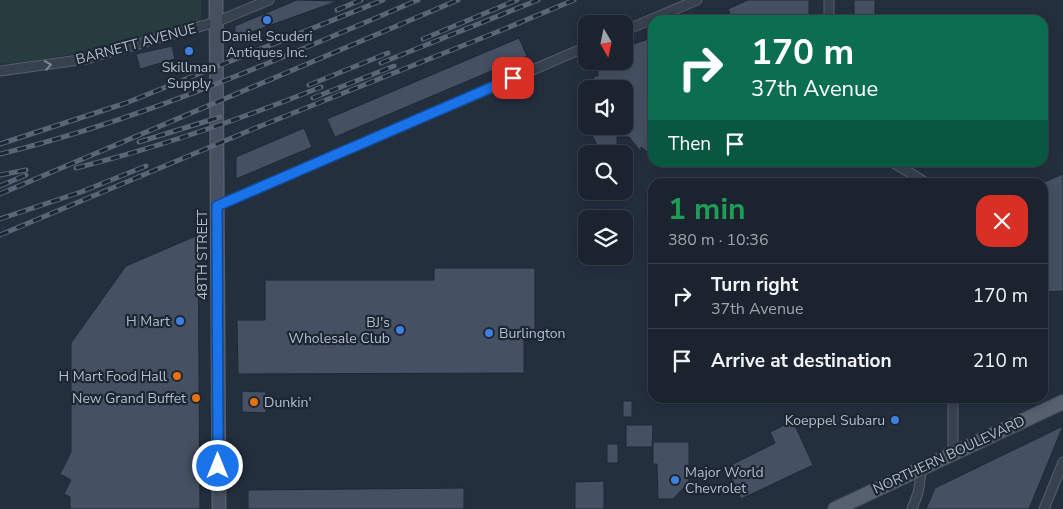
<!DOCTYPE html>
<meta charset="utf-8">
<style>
:root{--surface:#1b232e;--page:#242b36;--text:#f1f3f6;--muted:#a0a4aa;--line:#39404a}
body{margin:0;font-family:"Nunito Sans",sans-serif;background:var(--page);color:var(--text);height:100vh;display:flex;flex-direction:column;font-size:19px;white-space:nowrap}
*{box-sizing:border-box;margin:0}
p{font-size:16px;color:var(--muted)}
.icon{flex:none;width:28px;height:28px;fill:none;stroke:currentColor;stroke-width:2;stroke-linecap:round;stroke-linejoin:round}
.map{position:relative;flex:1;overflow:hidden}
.panel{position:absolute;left:648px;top:178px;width:400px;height:225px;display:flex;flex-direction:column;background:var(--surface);border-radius:15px;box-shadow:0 2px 12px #0003,0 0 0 1px var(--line)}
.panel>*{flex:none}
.banner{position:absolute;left:648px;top:15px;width:400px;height:152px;border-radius:15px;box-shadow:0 2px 12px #0003,0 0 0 1px var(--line);background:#0b6e4f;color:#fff;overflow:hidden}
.needle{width:32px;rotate:171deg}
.controls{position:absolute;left:578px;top:15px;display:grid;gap:10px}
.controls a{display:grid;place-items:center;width:55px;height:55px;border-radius:10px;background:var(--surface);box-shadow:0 2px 12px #0003,0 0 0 1px var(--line);font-size:25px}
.pin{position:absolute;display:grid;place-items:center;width:42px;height:42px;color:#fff;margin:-21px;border-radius:10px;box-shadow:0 2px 8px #0006}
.me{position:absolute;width:55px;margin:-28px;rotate:0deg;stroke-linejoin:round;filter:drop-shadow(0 0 4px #0008)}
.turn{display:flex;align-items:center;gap:18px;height:105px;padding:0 20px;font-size:22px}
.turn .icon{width:65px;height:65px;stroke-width:2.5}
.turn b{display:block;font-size:35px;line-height:42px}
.then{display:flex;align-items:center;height:48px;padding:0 20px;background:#0003;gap:10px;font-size:19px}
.round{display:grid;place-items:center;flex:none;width:52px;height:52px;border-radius:15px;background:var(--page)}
.overview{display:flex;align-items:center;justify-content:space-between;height:85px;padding:0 20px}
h1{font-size:30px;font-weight:700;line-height:38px;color:#1e9e55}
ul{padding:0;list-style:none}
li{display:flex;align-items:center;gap:15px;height:65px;padding:0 20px;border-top:1px solid var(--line)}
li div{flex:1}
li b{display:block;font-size:19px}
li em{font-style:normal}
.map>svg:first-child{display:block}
</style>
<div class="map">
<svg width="1063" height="509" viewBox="0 0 1063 509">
<rect width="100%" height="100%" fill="#242f3e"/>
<polygon fill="#263c3f" points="0,0 201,0 201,20 101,49 13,64 0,63"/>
<g fill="#455162" stroke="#1f2835">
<polygon points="297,0 338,1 235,38 235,26"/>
<polygon points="748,0 809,0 809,20 732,20 728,9"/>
<rect x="854" y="0" width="21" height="20"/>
<polygon points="519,38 527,56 335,137 327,119"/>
<polygon points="652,38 652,146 650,154 641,147 641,152 629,137 617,137 617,154 599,154 599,149 593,137 591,126 624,126 624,89 594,89 594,76 598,76 598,61 624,61 624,50 631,48 630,45"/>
<polygon points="172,46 175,59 140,69 136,54"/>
<polygon points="304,128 312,147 236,179 236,157"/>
<polygon points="1063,174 1063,291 1042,292 1042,183"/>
<polygon points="198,235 200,509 70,509 70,497 64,494 71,480 60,474 71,452 71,343 126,266"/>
<polygon points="434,268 535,268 535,340 524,340 524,373 238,374 237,320 265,320 265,280 434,280"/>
<polygon points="242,391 266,392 266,413 242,412"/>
<rect x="623" y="401" width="9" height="16"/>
<polygon points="793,421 813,465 741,499 727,467 775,443 770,432"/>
<polygon points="626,425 653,425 652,447 626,447"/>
<polygon points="1063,426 1029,509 926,509 935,488"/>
<polygon points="653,442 689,442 689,482 673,499 658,499 657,464 653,464"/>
<rect x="607" y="444" width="11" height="19"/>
<polygon points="604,481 604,509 575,509 575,482"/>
<polygon points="464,488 464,509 248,509 248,490"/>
</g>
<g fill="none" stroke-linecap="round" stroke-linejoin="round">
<defs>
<g id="street">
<polyline points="829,0 829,20"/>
<polyline points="624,31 697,0"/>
<polyline points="0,71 86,59 216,22 269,0"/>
<polyline points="892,162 925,182"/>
<polyline points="217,206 586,47"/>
<polyline points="953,453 953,398"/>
<polyline points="912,509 918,493 922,468"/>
<polyline points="1044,509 1063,462"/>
</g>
<polyline id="secondary" points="216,0 219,509"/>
<polyline id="primary" points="835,509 1063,402"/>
</defs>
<use href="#street" stroke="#565f6c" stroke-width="11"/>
<use href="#secondary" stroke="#565f6c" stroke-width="15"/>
<use href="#primary" stroke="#414a57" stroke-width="16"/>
<use href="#street" stroke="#38414e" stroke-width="9"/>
<use href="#secondary" stroke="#465061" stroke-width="12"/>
<use href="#primary" stroke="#56606e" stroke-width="14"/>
<defs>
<g id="rail">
<polyline points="337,10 361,0"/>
<polyline points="423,39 517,0"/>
<polyline points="381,63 538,0"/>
<polyline points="309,85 388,53"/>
<polyline points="313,98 394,66"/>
<polyline points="139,142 220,117"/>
<polyline points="0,144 126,103 383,0"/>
<path d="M0,154c145,-35 281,-96 418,-154"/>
<path d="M76,168c84,-21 165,-49 245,-81"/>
<polyline points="0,175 26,170"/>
<polyline points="0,186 26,175"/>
<polyline points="0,194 458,0"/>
<polyline points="0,219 81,192 146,166"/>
<polyline points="0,235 253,129 502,30 574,0"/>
</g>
</defs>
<use href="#rail" stroke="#5a6575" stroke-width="5"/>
<use href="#rail" stroke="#1d2633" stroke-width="3" stroke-dasharray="9" stroke-linecap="butt"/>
</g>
<defs><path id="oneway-chevron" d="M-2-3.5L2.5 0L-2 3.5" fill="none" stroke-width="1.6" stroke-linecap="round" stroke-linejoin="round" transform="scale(1.25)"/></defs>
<use stroke="#7c8592" href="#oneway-chevron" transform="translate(48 65) rotate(-9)"/>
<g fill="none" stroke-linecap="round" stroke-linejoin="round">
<defs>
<polyline id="route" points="218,466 217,206 513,78"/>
</defs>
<use href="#route" stroke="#114b97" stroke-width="12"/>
<use href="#route" stroke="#1a73e8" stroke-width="9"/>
</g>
<g fill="#3f7fe0" stroke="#1d2633" stroke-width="2">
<circle cx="267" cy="20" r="5"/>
<circle cx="189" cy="51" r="5"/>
<circle cx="180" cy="321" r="5"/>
<circle cx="400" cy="330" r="5"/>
<circle cx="489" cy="333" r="5"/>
<circle cx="895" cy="420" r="5"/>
<circle cx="675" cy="480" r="5"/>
</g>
<g fill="#e8710a" stroke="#1d2633" stroke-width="2">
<circle cx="177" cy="376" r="5"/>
<circle cx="196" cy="398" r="5"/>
<circle cx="254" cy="402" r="5"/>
</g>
<g text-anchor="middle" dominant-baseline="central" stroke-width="4.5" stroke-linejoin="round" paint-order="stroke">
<g font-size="14" fill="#b4bcc9" stroke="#1d2633" text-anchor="end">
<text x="267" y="36" text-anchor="middle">Daniel Scuderi<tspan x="267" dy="16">Antiques Inc.</tspan></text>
<text x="189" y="67" text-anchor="middle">Skillman<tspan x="189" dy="16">Supply</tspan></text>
<text x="170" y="321">H Mart</text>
<text x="390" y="322">BJ's<tspan x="390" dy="16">Wholesale Club</tspan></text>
<text x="499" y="333" text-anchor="start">Burlington</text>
<text x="167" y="376">H Mart Food Hall</text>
<text x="186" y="398">New Grand Buffet</text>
<text x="264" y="402" text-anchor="start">Dunkin'</text>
<text x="885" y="420">Koeppel Subaru</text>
<text x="685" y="472" text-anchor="start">Major World<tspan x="685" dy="16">Chevrolet</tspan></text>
</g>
<g font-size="14" fill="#b4bcc9" stroke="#1d2633">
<text transform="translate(136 44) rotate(-15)">BARNETT AVENUE</text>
<text transform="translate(202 255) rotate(-90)">48TH STREET</text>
<text transform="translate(949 455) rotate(-25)">NORTHERN BOULEVARD</text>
</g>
</g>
</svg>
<div class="controls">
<a><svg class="needle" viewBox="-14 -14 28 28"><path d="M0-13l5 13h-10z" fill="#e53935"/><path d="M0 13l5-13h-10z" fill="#a0a4aa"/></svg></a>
<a><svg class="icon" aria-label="sound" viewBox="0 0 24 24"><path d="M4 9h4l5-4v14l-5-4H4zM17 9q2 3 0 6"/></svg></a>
<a><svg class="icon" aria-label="search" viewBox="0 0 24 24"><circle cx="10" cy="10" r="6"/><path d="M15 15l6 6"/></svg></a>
<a><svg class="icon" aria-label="layers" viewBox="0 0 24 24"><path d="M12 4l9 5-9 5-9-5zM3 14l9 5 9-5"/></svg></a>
</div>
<div class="pin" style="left:513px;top:78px;background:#d93025"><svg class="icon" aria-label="arrive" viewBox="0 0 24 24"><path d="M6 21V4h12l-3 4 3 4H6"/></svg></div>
<svg class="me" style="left:218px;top:466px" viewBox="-20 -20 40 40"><circle r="17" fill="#1a73e8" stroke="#fff" stroke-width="3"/><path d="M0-11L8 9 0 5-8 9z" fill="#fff"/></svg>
<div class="banner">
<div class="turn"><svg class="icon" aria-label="right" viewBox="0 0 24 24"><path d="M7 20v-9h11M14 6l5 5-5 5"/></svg><div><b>170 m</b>37th Avenue</div></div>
<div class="then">Then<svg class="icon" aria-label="arrive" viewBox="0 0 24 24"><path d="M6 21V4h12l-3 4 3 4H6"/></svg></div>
</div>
<section class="panel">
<div class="overview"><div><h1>1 min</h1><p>380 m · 10:36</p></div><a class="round" style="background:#d93025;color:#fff"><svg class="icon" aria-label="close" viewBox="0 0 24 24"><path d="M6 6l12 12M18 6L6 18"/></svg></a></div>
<ul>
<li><svg class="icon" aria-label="right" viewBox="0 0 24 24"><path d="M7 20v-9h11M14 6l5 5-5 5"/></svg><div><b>Turn right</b><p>37th Avenue</p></div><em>170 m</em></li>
<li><svg class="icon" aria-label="arrive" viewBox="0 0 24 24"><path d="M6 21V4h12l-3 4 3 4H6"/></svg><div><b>Arrive at destination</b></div><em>210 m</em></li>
</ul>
</section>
</div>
